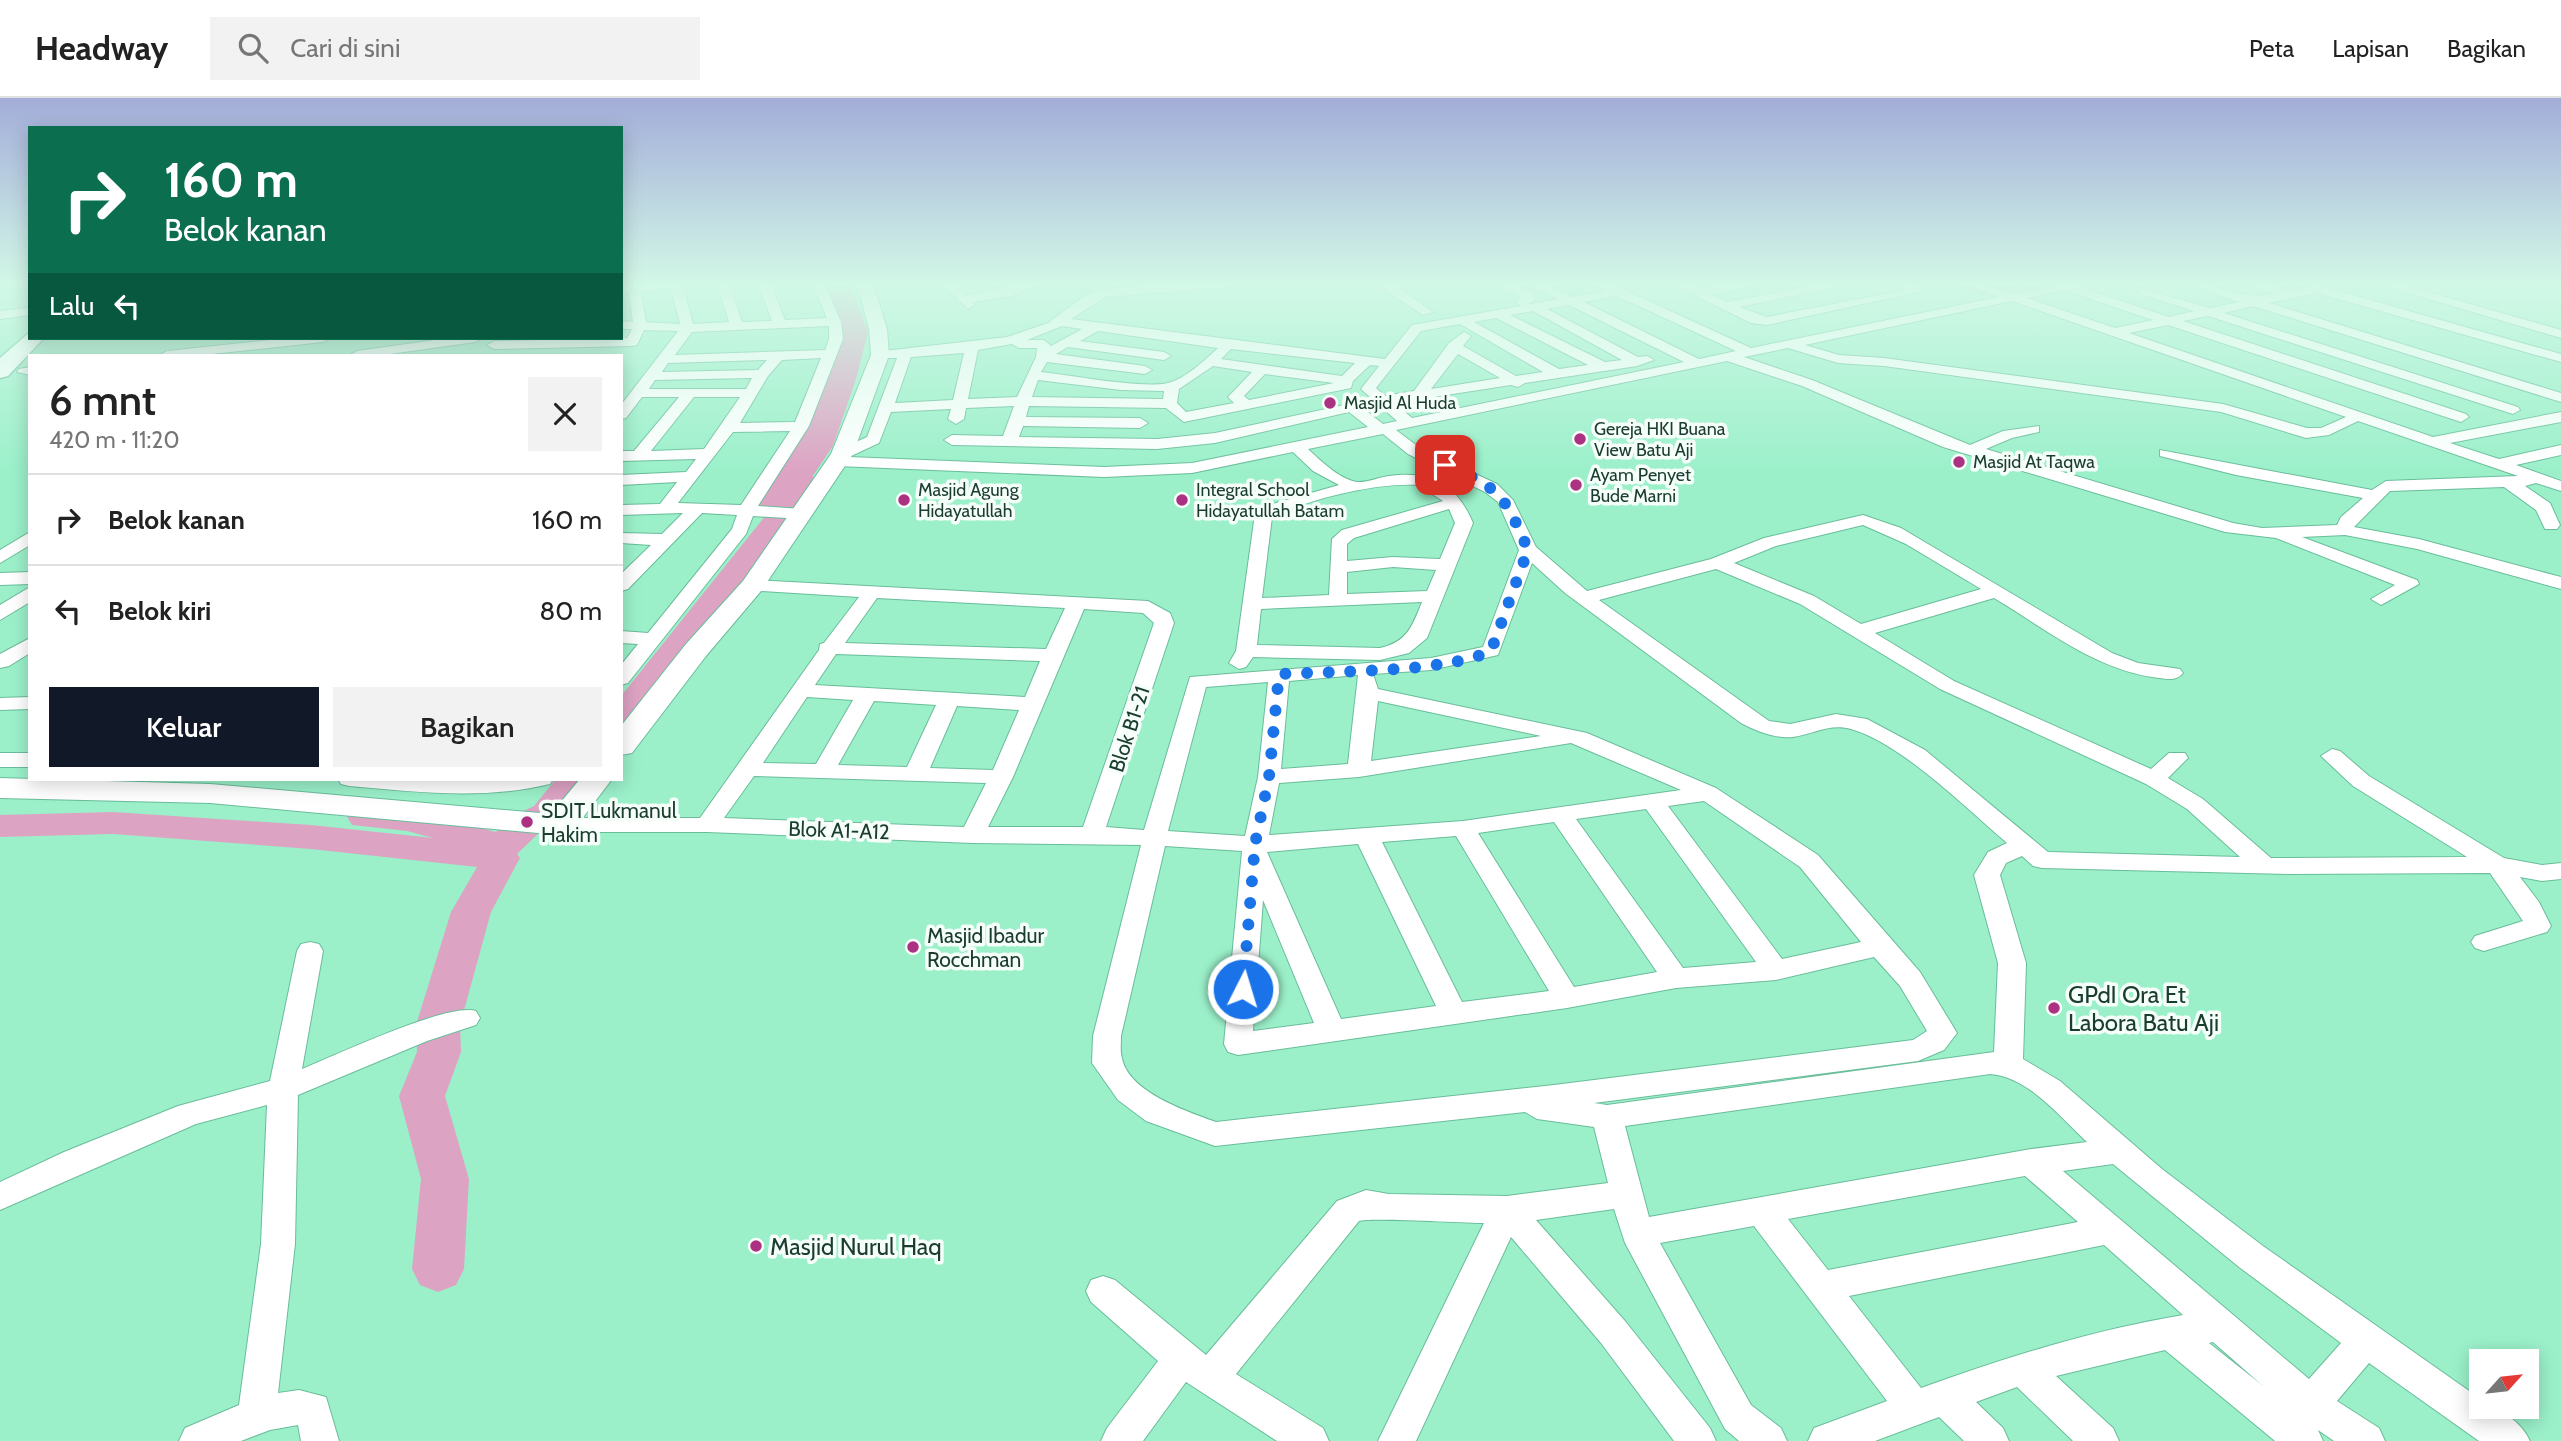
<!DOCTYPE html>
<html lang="id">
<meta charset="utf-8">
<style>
:root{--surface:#fff;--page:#f2f2f2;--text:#222;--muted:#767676;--line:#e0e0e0;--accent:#111827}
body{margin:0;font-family:Cabin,sans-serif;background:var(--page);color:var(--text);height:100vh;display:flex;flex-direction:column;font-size:26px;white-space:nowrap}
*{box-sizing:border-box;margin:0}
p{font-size:23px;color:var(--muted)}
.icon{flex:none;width:38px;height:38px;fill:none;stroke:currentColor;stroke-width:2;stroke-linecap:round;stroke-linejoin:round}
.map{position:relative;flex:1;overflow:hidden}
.drawer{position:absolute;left:28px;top:256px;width:595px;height:427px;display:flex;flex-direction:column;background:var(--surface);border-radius:0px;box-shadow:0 4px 18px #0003}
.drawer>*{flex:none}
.hud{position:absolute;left:28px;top:28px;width:595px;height:214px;border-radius:0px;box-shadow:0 4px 18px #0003;background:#0b6e4f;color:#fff;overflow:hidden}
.needle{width:46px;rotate:63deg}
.buttons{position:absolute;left:2469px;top:1251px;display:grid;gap:14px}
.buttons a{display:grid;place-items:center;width:70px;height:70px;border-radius:0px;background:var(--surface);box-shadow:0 4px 18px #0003;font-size:35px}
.pin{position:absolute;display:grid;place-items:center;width:60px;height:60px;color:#fff;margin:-30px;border-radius:14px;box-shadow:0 4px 10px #0006}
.me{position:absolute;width:77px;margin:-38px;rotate:5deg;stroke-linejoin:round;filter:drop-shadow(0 0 5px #0008)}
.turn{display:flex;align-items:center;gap:24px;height:147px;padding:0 21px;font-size:32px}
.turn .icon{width:91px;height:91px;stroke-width:2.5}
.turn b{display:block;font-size:49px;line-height:60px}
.then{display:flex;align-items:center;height:66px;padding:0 21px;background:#0003;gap:14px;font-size:26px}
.round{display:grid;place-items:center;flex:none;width:74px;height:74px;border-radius:0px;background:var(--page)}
.headline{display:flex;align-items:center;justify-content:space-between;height:119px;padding:0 21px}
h1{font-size:42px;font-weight:600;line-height:52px}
.button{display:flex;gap:14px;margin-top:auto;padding:14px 21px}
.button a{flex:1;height:80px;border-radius:0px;background:var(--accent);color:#fff;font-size:28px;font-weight:600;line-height:80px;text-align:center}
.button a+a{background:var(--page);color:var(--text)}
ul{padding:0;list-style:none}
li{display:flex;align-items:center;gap:21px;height:91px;padding:0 21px;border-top:2px solid var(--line)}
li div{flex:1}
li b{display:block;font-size:26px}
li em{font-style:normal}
header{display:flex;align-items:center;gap:42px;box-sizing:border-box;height:98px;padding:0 35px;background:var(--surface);border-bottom:2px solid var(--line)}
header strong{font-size:33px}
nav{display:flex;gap:38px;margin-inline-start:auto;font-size:24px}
.search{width:490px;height:63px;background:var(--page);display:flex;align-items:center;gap:18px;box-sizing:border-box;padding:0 24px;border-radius:0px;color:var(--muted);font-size:26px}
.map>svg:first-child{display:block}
</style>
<header>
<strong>Headway</strong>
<div class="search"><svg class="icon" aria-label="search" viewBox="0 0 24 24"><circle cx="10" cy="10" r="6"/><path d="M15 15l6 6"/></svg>Cari di sini</div>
<nav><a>Peta</a><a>Lapisan</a><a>Bagikan</a></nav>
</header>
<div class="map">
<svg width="2561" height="1343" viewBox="0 0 2561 1343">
<rect width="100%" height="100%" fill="#9bf0ca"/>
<polygon fill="#dda3c3" points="820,185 849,185 868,234 856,281 833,348 787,416 754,414 803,332 840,234"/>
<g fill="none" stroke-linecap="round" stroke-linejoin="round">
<polyline stroke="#dda3c3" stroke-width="3.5" points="1954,185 1985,196"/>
<g fill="#dda3c3" fill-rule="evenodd">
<polygon points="1972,185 2001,185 2015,190 2041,185 2083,185 2074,191 2014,202 1974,189"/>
<polygon points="801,372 810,375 814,380 782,432 633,627 621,630 621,598 762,422 792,375"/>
<path d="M556,681h36l-32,43 -19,9 -24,23 3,4 -29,54 -31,113 1,27 -16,44 24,83 -5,90 -8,16 -18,7 -18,-7 -8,-16 9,-90 -22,-83 18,-44 -1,-27 35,-113 26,-45 -166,-18 -198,-15 -113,3v-22l113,-3 198,13 122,13 -26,-7 -55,-6 -5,-8 5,-8c46,-12 99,11 144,23l19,-17 19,-9z"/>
</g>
<defs>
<g id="street">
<path d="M647,185h40l-4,3 10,38 36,-2 -12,-39h12l13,39 30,-1 -14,-38h12l15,37 42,-2 -15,-35h12l17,39 2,17 -34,87 -51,80 44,3 9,5 -9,5 -49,-3 -7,18 -118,149 -7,2v-20l17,-21 -17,-1v-12l27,2 84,-104 5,-14 -35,-2 -74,76 -7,2v-17l30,-29 -30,-2v-10l41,1 21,-21 -62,2v-10l39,-1 17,-22 -56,3v-10l65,-3 10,-13 -75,2v-10h13l45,-54h-37l-16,21 -5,1v-14l57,-74 -34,-1 -7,15 -5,1 -138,3 -7,-4 7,-4 133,-3 5,-9h-11v-8l12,1 -4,-29 -8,1v-8zM671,190l9,36 -34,-2 -5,-31zM829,228v13l-4,11 -150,5 17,-23zM821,260l-26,64 -55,1 28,-47 14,-16zM767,262l-9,10 -96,2 6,-9zM752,280l-6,11h-97l6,-9zM694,299h46l-36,52 -53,2zM790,333l-49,74 -63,-2 55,-71z"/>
<polygon points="941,185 954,185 966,198 1024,185 1043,185 1011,198 972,204 974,207 968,211"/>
<path d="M1178,185h55l-6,4 -122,10 -34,22 314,40 27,-34 109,-19 -5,-4 5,-5 -27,-14h17l24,11v6l-10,5 33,-6 -34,-16h17l31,14 33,-6 -6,-5 10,-3 142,65 248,-51 -34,-14c19,0 35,10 50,10 22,0 47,-10 73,-10l-9,4 90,30 25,-6 -54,-17v-6l70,20 29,-6 -54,-19c33,0 57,18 89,11l-30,-11h20l26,8 27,-6 244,69v8l-244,-69 -48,10 292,90v9l-308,-96 -29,7 294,94 2,3 -7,4 -305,-98 -25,5 283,93 3,3 -8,5 -293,-97 -39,8 304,104 128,-25v10l-111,21 49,16 62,-14v10l-45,10 45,16v10l-25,-8 -11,3 25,17 10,22 -3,4h-12l-9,-19 -32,-23 -114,4 -36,36 65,12 142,38v12l-144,-40 -72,-14 -43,2 115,43 2,4 -38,21 -10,-6 24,-14 -119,-47 -51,-6 -282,-85 -141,-61 -75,-25 -331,69 24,18 77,36 16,16 23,47 51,44 124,-32 53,-21 99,-23 38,13 211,125 26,10 42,6 3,4c-6,8 -15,6 -24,5 -62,-7 -113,-49 -165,-80l-119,35 79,48 197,88 18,-16h16l3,5 -20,20 35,21 68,59 196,-1 -114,-71 -32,-30 11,-7 8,2 29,25 135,82 38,7 19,-2v16l-19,2 -22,-4 19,25 12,24 -4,6 -63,19 -9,-3 -4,-6 4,-6 48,-15 -33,-48 -202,1 -246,-6 -9,-2 -11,-10 -16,7 -6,12 26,88 -3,96 37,22 102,88 101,77 219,154v7c19,0 40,16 48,34h-51l-110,-78 -32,38 42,27 6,13h-51l-16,-11 5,11h-48l-110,-91 -109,26 57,52 6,13h-46l-56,-54 -41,15 27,26 6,13h-45l-25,-24 -64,24h-67l6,-13 73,-27 -133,-175 -94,17 91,162 30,23 6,13h-48l-14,-12 -100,-186 -11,-34 -78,11 89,101 85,107 6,13h-42l-73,-98 -90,-106 -95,204h-38l106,-218c-19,0 -116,-6 -125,-2l-123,153 87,54 6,13h-52l-91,-59 -43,59h-42l6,-13 51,-67 -67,-59 -5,-11 5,-11 12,-4 12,4 91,75 131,-154 29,-11 23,4 118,2 101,-13 -14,-56 -57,-8 -12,-7 -310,34 -69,-25 -28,-21 -26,-37 1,-27 48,-191 -169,-2 -265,-11h-147l-8,-2 -4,-5 4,-5 8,-2h140l119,-168 1,-6 4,-1 35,-46 -114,-7 -2,-4 2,-4 7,-2 396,21 22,12 4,10 -68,204 38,3 46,-153 241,-19 52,-11 36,-97 -21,-48 -13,-10 -77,-38 -25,-20 -75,15c12,11 31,30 49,33 9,1 23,-5 32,-6 44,-6 68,9 84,47l-46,115 -18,15 -29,7 -127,-3 -7,10 -7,2 -10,-6 7,-12 19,-137 14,-9 70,-20 -26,-14 -20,-19 -101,21 -88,4 -267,-11 -8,-5 7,-4v-6l31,-14 30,-79h-22v-6l132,-15 41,-14 35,-26 16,-7zM2064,192l89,30 -38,8 -88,-30zM1617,198l119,55 -37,8 -115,-57zM2012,203l334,116 -25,11h-14l-84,-24 -339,-46 -45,-3 -34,-10zM1569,207l115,57 -272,56 -18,-15 117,-18 7,2 7,-4 112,-17 17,-6 -7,-4 -9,1 -91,-48zM1533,213l89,49 -17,2 -95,-47zM1496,220l92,47 -29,4 -85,-47zM1460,226l83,48 -27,4 -53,-30 8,-10 -7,-4 -15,11 -35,48 -29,5 -9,-8 45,-57zM1062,228l20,3 -31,17 -7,-6h-17zM1098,233l120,17c-12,11 -33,31 -50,35 -27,6 -97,-8 -127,-11l6,-10 98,12 7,-4 -7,-4 -89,-12 12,-7 96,13 7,-4 -7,-4 -84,-11zM1012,246l7,4h18l-1,9 -19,40 -49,2 10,-49zM1788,250l50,15 46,3 337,46 85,26 23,-3 29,-14 160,55 -132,5 -14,9 -212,-40v6l76,19 127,23 -22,19 -4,8 -75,3 -29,-5 -247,-74 26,-11 27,-6v-6l-36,5 -33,14 -158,-65 -68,-23zM1231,251l124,14 -13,13 -121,-17zM964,255l-11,47 -58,3 16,-46zM1458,256l42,24 -69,11zM1370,267l9,1 -18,23 36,32 -14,3 -23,-18 -11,-2 -134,29 -58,6 -138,-2 4,-11 117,2 8,-5 -8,-5 -114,-1 3,-11 137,2 18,14 167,-34 2,-7zM1213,268l39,6 -24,25 6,6 -48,9 -9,-9 2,-14zM1265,276l69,9 -85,17 -5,-4zM1038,282l83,10 43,1 -1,8 -131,-2zM1014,308l-11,30 -51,-1 -8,5 8,5 205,4 58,-6 134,-31 19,15 -176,36 -88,4 -255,-10 30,-14 12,-31 60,-3 -3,10 8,5 8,-5 2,-11zM1418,387l25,16 -101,29 -10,9 -3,56 -67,3 10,-81c36,-18 107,-35 146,-32zM1449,411l6,14 -15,36 -47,-2 -46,4v-17l7,-6zM1863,427l43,19 75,45 -120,35 -47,-28 -80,-33 42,-17zM1532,465l33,30 176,130c15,8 35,16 52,14 20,-3 37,-14 58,-8 50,14 116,80 156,114l-19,9 -14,23 24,88 -4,89 -387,53 -13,-2 324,-42 26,-11 13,-17 -37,-61 -102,-117 -102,-67 -129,-55 -209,-44 -5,-15 58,-4 67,-15zM1393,469l43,3 -9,21 -80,3v-22zM1716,471l84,35 140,85 206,95 41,25 53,48 -192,-5 -123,-102 -58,-31 -31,-5 -46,10 -21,-3 -170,-121zM877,500l188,10 -19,41 -201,-6zM1422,504c-10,25 -15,40 -42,46l-123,-3 4,-36zM1084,511l59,4 11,10 -71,204h-95l25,-50zM836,556l204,7 -15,36 -210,-12zM1358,577l-10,89 -67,5 8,-88zM1268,584l-10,95 -13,59 -77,-5 38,-144zM807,599l46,3 -37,64 -53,-1zM874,603l62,4 -29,62 -69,-2zM1378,603l163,35 -170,25zM957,608l62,4 -26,60 -63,-2zM1571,645l110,47 -218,31 -194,14 10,-52 80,-6zM754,678l232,7 -22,44 -240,-9zM1704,703l96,66 61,75 -79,17 -114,-153zM1646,711l110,153 -73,6 -107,-149zM1554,724l103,150 -83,15 -96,-154zM1456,738l93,155 -87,11 -80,-160zM1358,746l78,162 -95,13 -74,-167zM1165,748l77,5 -18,193 4,8 10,3 329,-47 109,-20 100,-8 98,-23 26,29 27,45 -14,9 -359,45 -338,37c-28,-10 -88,-30 -94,-64 -2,-6 -1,-15 -1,-22zM1263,802l51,123 -61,8zM1990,976c39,3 70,43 97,68l-56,7 -382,68 -24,-91zM2113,1066l126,103 102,76 -32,36 -246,-208zM2025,1078l53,46 -250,48 -40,-51zM2104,1147l79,70c-90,15 -176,42 -262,73l-72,-92zM2213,1244l49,43 -53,-42z"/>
<polygon points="1670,185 1687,185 1700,191 1734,185 1762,185 1711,197 1728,204 1828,185 1855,185 1739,209 1767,219 1905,192 1894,185 1910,185 1923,193 1767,227 1751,225"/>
<polygon points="2375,185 2396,185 2561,232 2561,240"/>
<polygon points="1385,186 1393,186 1433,214 1423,217 1385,192"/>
<polygon points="28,210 30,217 0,221 0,213"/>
<polygon points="289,240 330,240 323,244 202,257 160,257 167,253"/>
<polygon points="449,240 482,240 475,244 383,257 350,257 357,253"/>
<polygon points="30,269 30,277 17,274 19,271"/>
<polygon points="30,434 30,447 0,465 0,452"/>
<polygon points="30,474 30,486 0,487 0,475"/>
<polygon points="30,489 30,504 0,522 0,507"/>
<polygon points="30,540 30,555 9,568 0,570 0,556"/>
<polygon points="30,599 30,611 0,612 0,600"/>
<rect x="0" y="655" width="30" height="14"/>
<path d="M338,681h215l-3,5c-66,16 -134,8 -201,2l-8,-2z"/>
<path d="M310,844l9,2 4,7 -21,118c32,-13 146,-67 174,-58l4,7 -4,7 -49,16 -129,54 -3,149 -17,149 21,-3 27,7 13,44h-38l-3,-16 -28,5 -29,11h-62l6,-13 54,-23 22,-161 6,-139 -71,19 -196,86v-28l64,-30 114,-46 92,-25 27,-130 4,-7z"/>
</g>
<g id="secondary">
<polygon points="857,185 873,185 887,231 889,257 853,356 761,493 706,558 632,655 621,657 621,628 686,546 743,483 831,356 871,257 869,231"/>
<polygon points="0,680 210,686 551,716 580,681 612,681 572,734 560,737 210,705 0,700"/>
</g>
<polygon id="highway" points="30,234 30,240 44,240 8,278 0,280 0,260"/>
</defs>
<use href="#street" stroke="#69bd9a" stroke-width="2"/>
<use href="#secondary" stroke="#69bd9a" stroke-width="2"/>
<use href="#highway" stroke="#69bd9a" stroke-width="3"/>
<use href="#street" fill="#fff" fill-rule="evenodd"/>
<use href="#secondary" fill="#fff" fill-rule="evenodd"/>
<use href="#highway" fill="#fff" fill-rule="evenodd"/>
</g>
<linearGradient id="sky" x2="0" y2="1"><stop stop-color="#a3add9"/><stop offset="0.5" stop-color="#d2f8e7"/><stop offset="1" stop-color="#d2f8e7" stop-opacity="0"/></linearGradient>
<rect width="2561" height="373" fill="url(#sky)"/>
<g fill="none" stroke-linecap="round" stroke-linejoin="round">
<path stroke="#1a73e8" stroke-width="12" stroke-dasharray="0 21.6" d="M1243,891l12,-145 14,-67 10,-103c56,-3 164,-1 212,-23l37,-101c-23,-54 -28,-63 -83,-85"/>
</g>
<g fill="#ac3182" stroke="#f6fefa" stroke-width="2.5">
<circle cx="1330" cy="305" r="7"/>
<circle cx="1580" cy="341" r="7"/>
<circle cx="1959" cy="364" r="7"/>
<circle cx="1576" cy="387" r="7"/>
<circle cx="904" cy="402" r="7"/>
<circle cx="1182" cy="402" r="7"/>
<circle cx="527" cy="724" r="7"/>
<circle cx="913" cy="849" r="7"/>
<circle cx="2054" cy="910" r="7"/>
<circle cx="756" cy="1148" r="7"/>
</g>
<g text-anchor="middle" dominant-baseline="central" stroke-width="7" stroke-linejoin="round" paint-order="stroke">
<g font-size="18" fill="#1a3d2f" stroke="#f6fefa" text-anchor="start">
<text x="1344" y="305">Masjid Al Huda</text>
<text x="1594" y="331">Gereja HKI Buana<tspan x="1594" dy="21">View Batu Aji</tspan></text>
<text x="1973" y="364">Masjid At Taqwa</text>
<text x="1590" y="377">Ayam Penyet<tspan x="1590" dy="21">Bude Marni</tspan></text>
<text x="918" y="392">Masjid Agung<tspan x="918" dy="21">Hidayatullah</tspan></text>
<text x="1196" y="392">Integral School<tspan x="1196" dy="21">Hidayatullah Batam</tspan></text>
</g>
<g font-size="21" fill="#1a3d2f" stroke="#f6fefa">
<text transform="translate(1129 631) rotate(-72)">Blok B1-21</text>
<text transform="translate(839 732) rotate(2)">Blok A1-A12</text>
</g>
<g font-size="21" fill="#1a3d2f" stroke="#f6fefa" text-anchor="start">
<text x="541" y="712">SDIT Lukmanul<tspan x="541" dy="24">Hakim</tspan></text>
<text x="927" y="837">Masjid Ibadur<tspan x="927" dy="24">Rocchman</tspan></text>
</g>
<g font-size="24" fill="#1a3d2f" stroke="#f6fefa" text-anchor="start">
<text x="2068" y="896">GPdI Ora Et<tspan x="2068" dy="28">Labora Batu Aji</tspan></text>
<text x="770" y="1148">Masjid Nurul Haq</text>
</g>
</g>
</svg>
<div class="buttons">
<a><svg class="needle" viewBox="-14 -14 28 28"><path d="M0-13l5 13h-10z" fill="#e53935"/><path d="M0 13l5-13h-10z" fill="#767676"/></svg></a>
</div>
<div class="pin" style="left:1445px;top:367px;background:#d93025"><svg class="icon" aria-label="arrive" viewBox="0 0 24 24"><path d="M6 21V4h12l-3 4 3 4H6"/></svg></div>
<svg class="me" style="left:1243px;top:891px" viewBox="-20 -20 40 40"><circle r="17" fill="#1a73e8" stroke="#fff" stroke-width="3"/><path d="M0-11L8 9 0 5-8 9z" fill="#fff"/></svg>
<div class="hud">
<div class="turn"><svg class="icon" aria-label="right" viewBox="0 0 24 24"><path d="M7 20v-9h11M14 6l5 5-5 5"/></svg><div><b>160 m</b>Belok kanan</div></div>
<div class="then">Lalu<svg class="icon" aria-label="left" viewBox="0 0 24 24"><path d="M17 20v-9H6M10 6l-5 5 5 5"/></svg></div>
</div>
<section class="drawer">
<div class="headline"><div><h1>6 mnt</h1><p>420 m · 11:20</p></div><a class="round"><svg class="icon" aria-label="close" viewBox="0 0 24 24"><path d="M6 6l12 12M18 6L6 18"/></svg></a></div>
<ul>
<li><svg class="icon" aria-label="right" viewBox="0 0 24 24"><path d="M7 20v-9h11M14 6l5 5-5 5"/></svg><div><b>Belok kanan</b></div><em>160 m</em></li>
<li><svg class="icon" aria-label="left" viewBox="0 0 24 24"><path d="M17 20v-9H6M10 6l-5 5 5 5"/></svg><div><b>Belok kiri</b></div><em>80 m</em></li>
</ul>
<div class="button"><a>Keluar</a><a>Bagikan</a></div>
</section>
</div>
